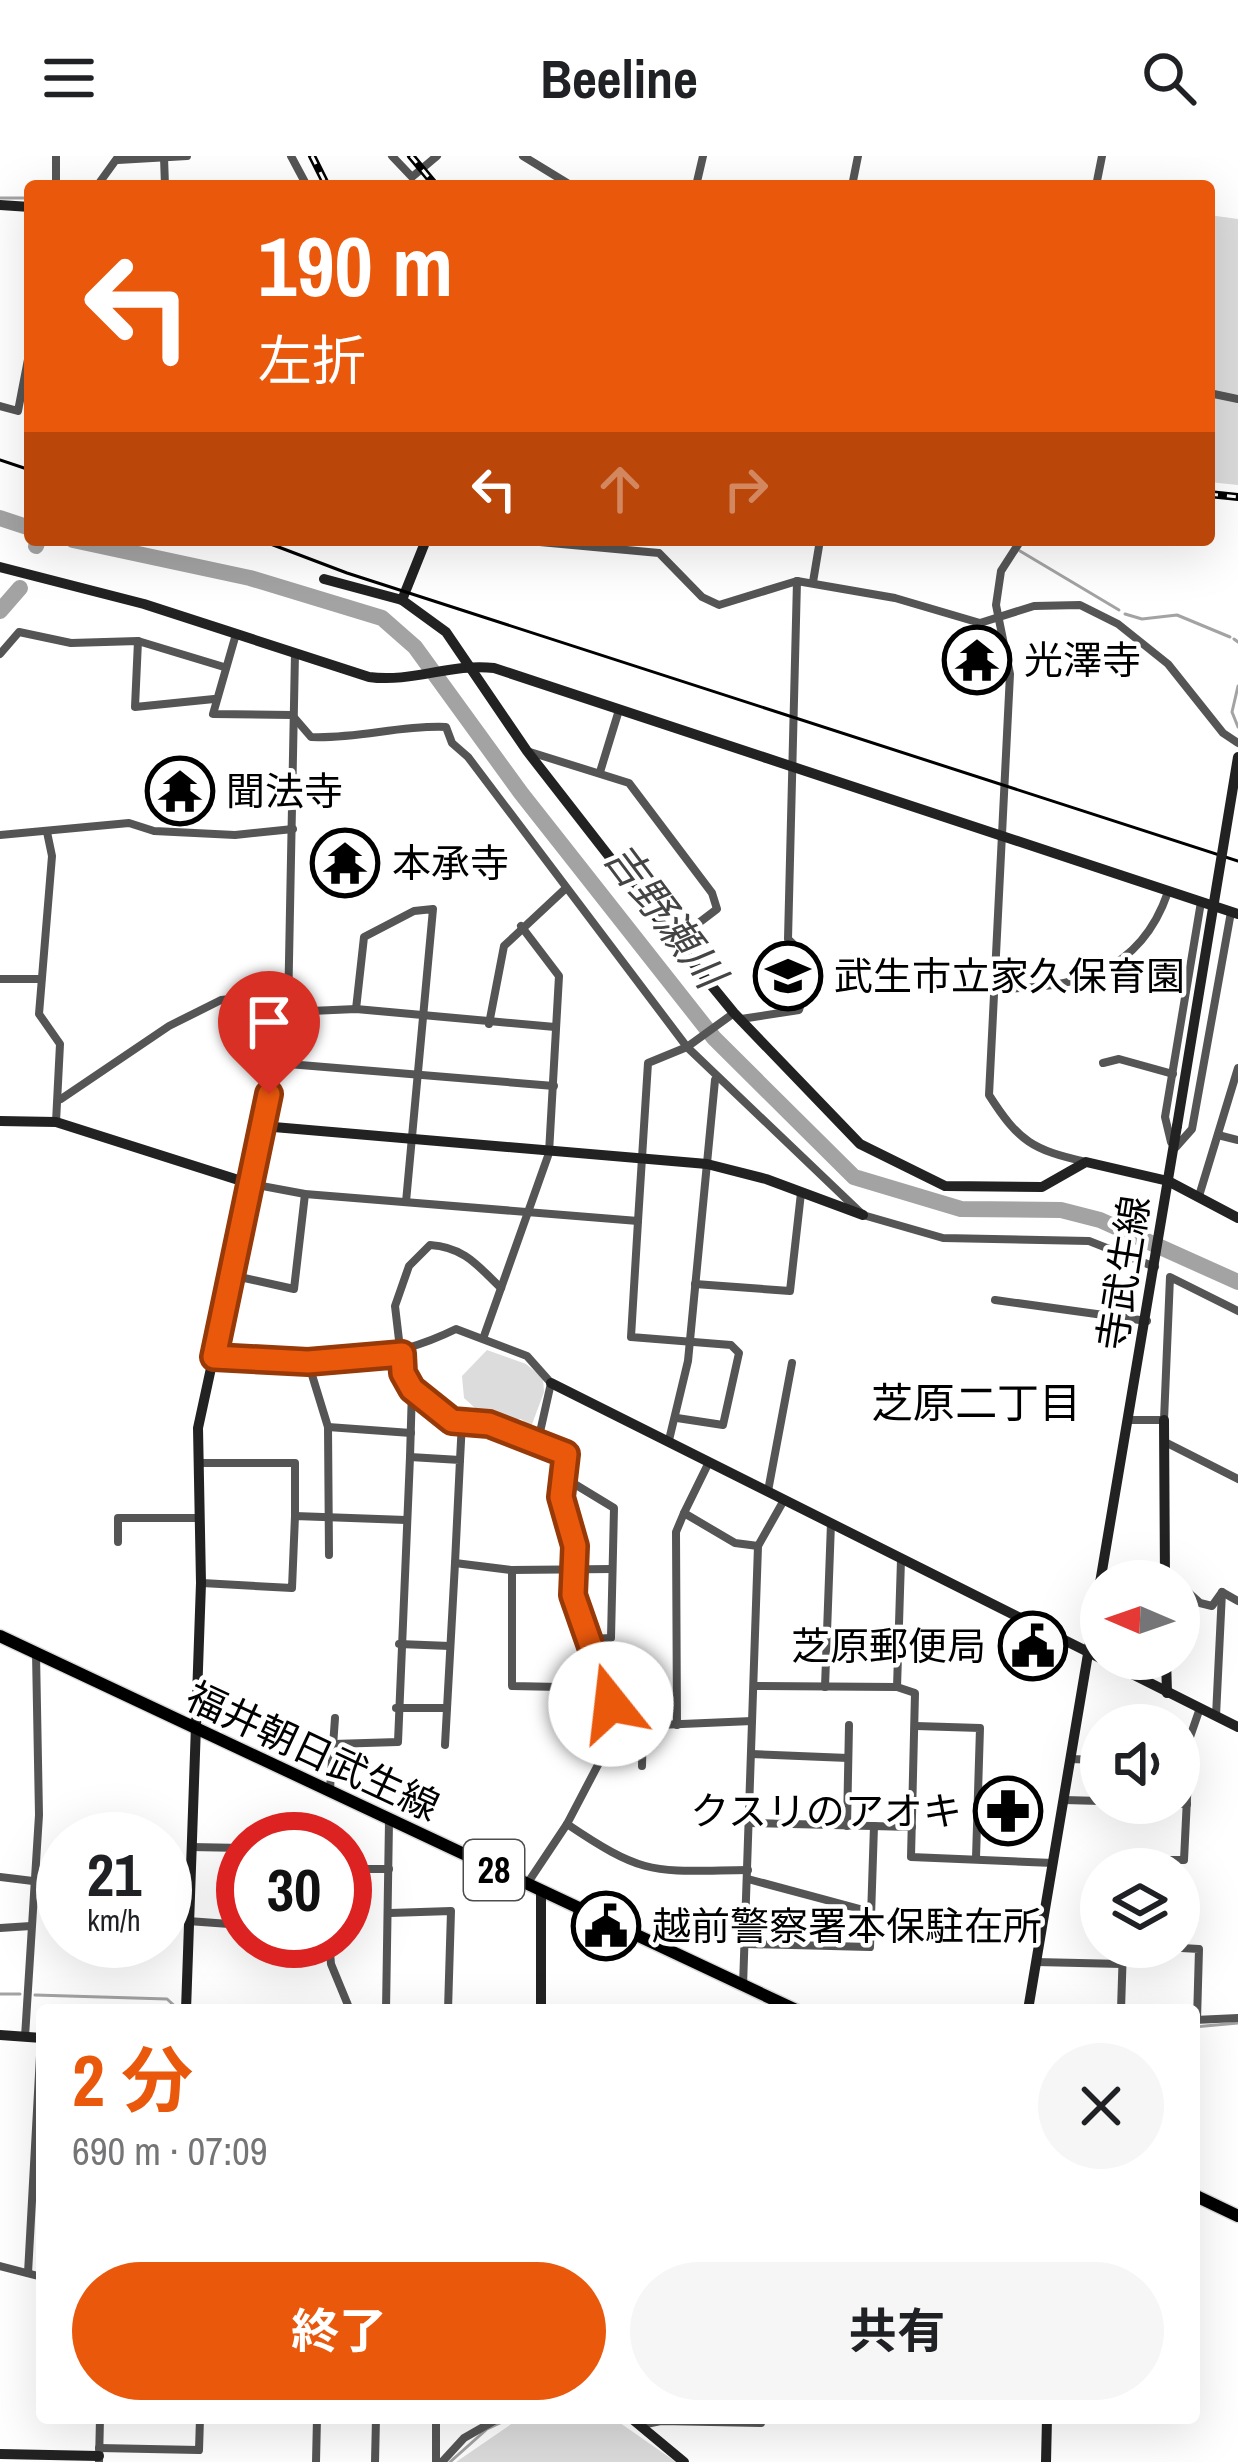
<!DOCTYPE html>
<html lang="ja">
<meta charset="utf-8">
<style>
:root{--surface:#fff;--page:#f6f6f6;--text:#202124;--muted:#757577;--accent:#ea580c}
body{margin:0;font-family:"Archivo Narrow","Noto Sans JP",sans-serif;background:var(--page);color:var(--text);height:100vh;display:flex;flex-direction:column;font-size:45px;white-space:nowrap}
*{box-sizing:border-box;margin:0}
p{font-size:39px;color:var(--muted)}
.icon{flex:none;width:66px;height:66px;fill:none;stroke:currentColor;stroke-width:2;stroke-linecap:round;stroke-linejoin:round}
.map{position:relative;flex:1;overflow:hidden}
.drawer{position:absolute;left:36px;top:1848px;width:1164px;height:420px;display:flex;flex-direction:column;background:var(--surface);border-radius:12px;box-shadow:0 12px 48px #0002}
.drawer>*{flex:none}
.top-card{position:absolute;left:24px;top:24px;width:1191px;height:366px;border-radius:12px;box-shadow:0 12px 48px #0002;background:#ea580c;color:#fff;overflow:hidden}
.needle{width:78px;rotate:272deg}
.tools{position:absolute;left:1080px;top:1404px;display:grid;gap:24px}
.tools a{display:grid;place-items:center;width:120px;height:120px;border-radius:50%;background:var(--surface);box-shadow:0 12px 48px #0002;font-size:60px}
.speed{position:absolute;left:36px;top:1656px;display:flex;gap:24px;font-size:60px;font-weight:700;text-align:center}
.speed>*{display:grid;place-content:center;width:156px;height:156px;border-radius:50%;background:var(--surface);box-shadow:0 12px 48px #0002;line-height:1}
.speed small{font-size:30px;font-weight:400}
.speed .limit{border:18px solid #d22;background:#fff;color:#111}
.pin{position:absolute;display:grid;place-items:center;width:102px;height:102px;color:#fff;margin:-123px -51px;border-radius:50% 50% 50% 0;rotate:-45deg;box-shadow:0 0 12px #0007}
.pin .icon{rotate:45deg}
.me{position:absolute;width:132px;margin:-66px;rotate:344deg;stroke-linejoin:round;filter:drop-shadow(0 0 9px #0008)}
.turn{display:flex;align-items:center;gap:42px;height:252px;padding:0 36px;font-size:54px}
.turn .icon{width:156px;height:156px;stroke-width:2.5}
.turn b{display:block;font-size:84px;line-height:102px}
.lanes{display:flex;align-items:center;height:114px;padding:0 36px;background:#0003;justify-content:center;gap:60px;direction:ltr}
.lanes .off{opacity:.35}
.round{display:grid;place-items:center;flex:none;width:126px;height:126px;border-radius:63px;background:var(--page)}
.overview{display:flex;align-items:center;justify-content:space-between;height:204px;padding:0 36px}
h1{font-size:72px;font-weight:700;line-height:90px;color:var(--accent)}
.cta{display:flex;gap:24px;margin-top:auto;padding:24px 36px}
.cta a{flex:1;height:138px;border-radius:72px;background:var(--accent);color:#fff;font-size:48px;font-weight:700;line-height:138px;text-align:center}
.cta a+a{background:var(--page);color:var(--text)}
header{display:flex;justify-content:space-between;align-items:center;height:156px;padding:0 36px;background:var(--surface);font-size:54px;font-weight:700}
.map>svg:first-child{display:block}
</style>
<header><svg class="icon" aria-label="menu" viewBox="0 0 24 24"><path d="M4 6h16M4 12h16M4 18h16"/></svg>Beeline<svg class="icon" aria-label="search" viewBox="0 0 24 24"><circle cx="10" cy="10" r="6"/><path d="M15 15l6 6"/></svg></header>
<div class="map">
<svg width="1238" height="2306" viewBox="0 0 1238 2306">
<rect width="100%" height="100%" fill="#fff"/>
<g fill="#dcdcdc">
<polygon points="1209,59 1238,63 1238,329 1209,326"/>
<polygon points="487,1194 526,1208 543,1222 544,1236 531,1271 521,1263 488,1264 464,1242 462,1220"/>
<polygon points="520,2262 613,2262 676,2306 456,2306"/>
</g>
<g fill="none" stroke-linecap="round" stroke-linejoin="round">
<g stroke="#a3a3a3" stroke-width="3">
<polyline points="0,42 30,42"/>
<polyline points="1008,384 1013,388"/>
<polyline points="1020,395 1119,454"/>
<polyline points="1125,458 1142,463 1177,459 1230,481"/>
<polyline points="1234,483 1238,486"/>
<polyline points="1238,530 1232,556 1238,571"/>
<polyline points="0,1838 20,1838"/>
<polyline points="35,1839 167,1843 179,1854"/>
<polyline points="1194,1871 1238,1867"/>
<polyline points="640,2262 641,2262"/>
<polyline points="937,2262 1042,2263"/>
<polyline points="450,2306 487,2273 511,2262"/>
</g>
<g stroke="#a3a3a3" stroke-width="16">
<polyline points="0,362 30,372"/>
<polyline points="73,384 250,422 382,462 415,491 521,637 714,882 854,1021 961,1053 1061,1054 1100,1064 1238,1126"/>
<polyline points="36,390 38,384"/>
<polyline points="0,455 20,432"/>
</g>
<defs>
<g id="primary">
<polyline points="0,1480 796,1854"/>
<polyline points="1194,2039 1238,2060"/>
</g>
</defs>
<use href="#primary" stroke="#dbdbdb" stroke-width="15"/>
<g stroke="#555" stroke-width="8">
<polyline points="291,0 307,30"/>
<polyline points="392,0 412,21 437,0"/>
<polyline points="523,0 572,30"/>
<polyline points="164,1 165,30"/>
<polyline points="118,4 187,0"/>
<polyline points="56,30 56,0"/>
<polyline points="97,30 118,1"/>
<polyline points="696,30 703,0"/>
<polyline points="852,30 858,0"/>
<polyline points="1096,30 1102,0"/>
<polyline points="1209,237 1238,243"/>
<polyline points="0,250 18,255 30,193"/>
<polyline points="518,384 659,397 702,441 719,449 797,425 895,442 980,467 1034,450 1080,449 1118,468 1168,508 1223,577 1238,587"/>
<path d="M1021,384l-20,31 -5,34 14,69 -21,421c30,47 44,55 97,67"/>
<polyline points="813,426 820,384"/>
<path d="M236,478l-23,80 79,1 19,22c47,2 89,-12 135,-10l6,16 16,14 219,290 176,168 80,23 146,3 66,26"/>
<polyline points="138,485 135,551 214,543"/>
<polyline points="295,497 288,856 251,1028 305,1038 638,1065 648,907 687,891 734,857"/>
<polyline points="0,498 19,476 71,487 138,485 224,511"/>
<polyline points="530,596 629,627 712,737 717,753 675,785"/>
<polyline points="600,616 619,554"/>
<polyline points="47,676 52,700 39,858 60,888 56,966"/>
<polyline points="0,679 129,667 154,675 235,679 293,673"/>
<polyline points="0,823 41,823"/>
<path d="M993,833c81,-1 146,-13 175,-97"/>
<polyline points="356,853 364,781 414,755 433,753 406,1046"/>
<path d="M741,863l58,-9c10,-29 14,-49 -11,-71l9,-358"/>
<polyline points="489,868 504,790 564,734"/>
<polyline points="276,907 554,930"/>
<polyline points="1103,907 1119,903 1173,918"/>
<polyline points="61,943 169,870 221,844 240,842 288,856 356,853 555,871"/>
<polyline points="1218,979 1238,984"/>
<polyline points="1171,986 1165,961 1201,746"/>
<polyline points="1176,991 1192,973 1231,756"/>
<polyline points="1199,1040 1238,912"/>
<polyline points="638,1065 631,1181 731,1189 739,1197 723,1269 677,1262"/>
<polyline points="231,1119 294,1133 305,1038"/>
<polyline points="695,1128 790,1135 801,1037"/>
<polyline points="995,1144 1147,1165"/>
<polyline points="484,1180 549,997 559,820 521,770"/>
<path d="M214,1201c90,4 159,13 242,-28l71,27 24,27 -13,58 28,13 -5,43 14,49 -2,49 33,85 5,60 -44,84 -40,60"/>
<polyline points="308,1206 328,1271 329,1399"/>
<polyline points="414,1234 452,1265 489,1268 538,1285"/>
<polyline points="1130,1264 1164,1264 1170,1121 1238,1155"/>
<polyline points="328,1271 411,1277"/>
<polyline points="669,1284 688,1205 715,924"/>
<polyline points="1165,1286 1238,1323"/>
<path d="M410,1301l2,-68 -9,-15 -8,-68 14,-40 21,-21c34,2 48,21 71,43"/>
<polyline points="460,1304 462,1266"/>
<polyline points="709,1306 684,1357 735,1387 758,1390"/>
<polyline points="199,1307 295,1307 295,1360"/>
<polyline points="563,1321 614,1352 611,1482 591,1483"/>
<polyline points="768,1335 792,1207"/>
<polyline points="118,1386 118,1362 200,1362"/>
<polyline points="512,1414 512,1530 608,1532"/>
<polyline points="202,1427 292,1432 295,1360 406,1364"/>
<polyline points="1179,1428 1200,1447 1212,1450 1222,1436 1238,1445"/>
<polyline points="399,1488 450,1490"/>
<polyline points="754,1530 897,1531 915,1537 911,1701 1053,1707"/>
<polyline points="825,1531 831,1367"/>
<polyline points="897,1531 901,1403"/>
<polyline points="396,1552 447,1552"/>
<polyline points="1216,1560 1222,1436"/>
<polyline points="677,1569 676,1376 684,1357"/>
<polyline points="916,1570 980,1572 976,1702"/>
<polyline points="612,1571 752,1565"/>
<polyline points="333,1588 398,1586 410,1301 460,1304 455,1407 511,1414 612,1413"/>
<polyline points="445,1589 455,1407"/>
<polyline points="751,1598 848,1602"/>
<polyline points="1070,1603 1101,1604"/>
<polyline points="642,1610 643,1570"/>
<polyline points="330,1633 335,1562"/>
<polyline points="1064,1644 1101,1645"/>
<polyline points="1161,1647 1187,1648"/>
<polyline points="749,1667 912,1671"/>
<path d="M567,1668c80,54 87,47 181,46"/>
<polyline points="847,1670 849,1569"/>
<polyline points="191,1691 243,1692"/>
<polyline points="345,1713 389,1713"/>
<polyline points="1126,1713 1126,1704 1184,1704 1190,1581 1200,1552"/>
<polyline points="0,1721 33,1725"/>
<polyline points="748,1723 871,1756"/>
<polyline points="390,1757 451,1755 448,1854"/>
<polyline points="188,1765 243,1769"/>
<polyline points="0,1772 31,1770"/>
<polyline points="329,1785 331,1808 350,1854"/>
<polyline points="747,1788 870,1791 874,1670"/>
<polyline points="1164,1791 1199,1793 1197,1864"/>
<polyline points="1036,1806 1122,1808"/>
<polyline points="743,1830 758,1390 784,1344"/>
<polyline points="386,1854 389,1665"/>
<polyline points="1121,1854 1123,1791"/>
<polyline points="1195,1864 1238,1862"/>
<polyline points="25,1881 39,1659 36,1497"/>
<polyline points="0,2110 42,2121"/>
<polyline points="28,2117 41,1882"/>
<polyline points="641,2269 661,2265 761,2267"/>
<polyline points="99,2292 199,2294 200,2262"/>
<polyline points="99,2306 100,2262"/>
<polyline points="316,2306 317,2262"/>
<polyline points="375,2306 376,2262"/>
<polyline points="436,2306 436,2262"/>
<polyline points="442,2306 464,2282 499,2262"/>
</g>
<g stroke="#222" stroke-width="10">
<polyline points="0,49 30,51"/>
<path d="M0,411l144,37 225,73c43,6 82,-14 125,-9l744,246"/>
<polyline points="324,423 402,444 446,476 527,595 675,785 734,857 860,988 945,1030 1042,1031 1086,1006 1168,1025 1238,1062"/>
<polyline points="402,444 426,384"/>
<polyline points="0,965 56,966 251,1028 198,1272 201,1427 186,1854"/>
<polyline points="262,970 707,1008 766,1023 863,1059"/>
<polyline points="551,1227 1238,1571"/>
<polyline points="1164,1264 1165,1425"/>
<polyline points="1166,1503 1167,1537"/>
<polyline points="541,1854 541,1737"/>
<polyline points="1028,1854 1177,970"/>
<polyline points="0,1879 42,1882"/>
<polyline points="631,2262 684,2306"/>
<polyline points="0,2298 99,2300"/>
<polyline points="1046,2306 1047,2262"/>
</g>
<use href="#primary" stroke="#000" stroke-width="12"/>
<g stroke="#000" stroke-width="3">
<polyline points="0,304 30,314"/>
<polyline points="260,384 347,417 1238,705"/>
</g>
<defs>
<g id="rail">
<polyline points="312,0 327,30"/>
<polyline points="411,0 436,30"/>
<polyline points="1209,338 1238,341"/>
</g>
</defs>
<use href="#rail" stroke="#000" stroke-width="8"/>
<use href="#rail" stroke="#fff" stroke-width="3" stroke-dasharray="9" stroke-linecap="butt"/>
<polyline stroke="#222" stroke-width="10" points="1177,970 1238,601"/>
</g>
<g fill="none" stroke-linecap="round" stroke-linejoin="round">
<defs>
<polyline id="route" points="269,938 214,1201 308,1206 402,1198 403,1217 412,1233 452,1265 489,1268 566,1298 561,1341 575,1390 573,1439 611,1548"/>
</defs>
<use href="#route" stroke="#983908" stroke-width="30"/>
<use href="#route" stroke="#ea580c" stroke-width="21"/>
</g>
<defs>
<symbol id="temple-ring" viewBox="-11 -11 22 22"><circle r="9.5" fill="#fff" stroke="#000" stroke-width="1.5"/><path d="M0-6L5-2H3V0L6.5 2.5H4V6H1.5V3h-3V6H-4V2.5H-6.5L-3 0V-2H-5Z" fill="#000"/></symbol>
<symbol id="school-ring" viewBox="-11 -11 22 22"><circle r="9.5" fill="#fff" stroke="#000" stroke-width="1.5"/><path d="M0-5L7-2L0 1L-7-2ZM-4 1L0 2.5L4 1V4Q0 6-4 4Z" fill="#000"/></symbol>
<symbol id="civic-ring" viewBox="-11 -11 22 22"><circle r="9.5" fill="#fff" stroke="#000" stroke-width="1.5"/><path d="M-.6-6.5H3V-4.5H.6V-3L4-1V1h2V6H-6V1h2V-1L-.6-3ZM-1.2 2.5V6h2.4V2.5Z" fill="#000"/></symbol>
<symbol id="pharmacy-ring" viewBox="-11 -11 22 22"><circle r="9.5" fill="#fff" stroke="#000" stroke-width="1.5"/><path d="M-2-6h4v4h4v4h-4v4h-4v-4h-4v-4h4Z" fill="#000"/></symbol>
</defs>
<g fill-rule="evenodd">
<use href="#temple-ring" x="939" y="466" width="76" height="76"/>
<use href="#temple-ring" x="142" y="597" width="76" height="76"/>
<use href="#temple-ring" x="307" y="669" width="76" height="76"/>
<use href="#school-ring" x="750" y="782" width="76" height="76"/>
<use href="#civic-ring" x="995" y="1452" width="76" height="76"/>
<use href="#pharmacy-ring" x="970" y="1617" width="76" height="76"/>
<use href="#civic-ring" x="568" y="1732" width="76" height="76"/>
</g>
<g text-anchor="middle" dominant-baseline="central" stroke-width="9" stroke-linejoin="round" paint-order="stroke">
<rect fill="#fff" stroke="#4c4c4c" stroke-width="3" x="464" y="1684" width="60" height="60" rx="9"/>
<g font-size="36" font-weight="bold" fill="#000">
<text x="494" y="1714">28</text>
</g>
<g font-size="39" fill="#000" stroke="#fff" text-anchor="start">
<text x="1024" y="504">光澤寺</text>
<text x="226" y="635">聞法寺</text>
<text x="392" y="707">本承寺</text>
<text x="834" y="820">武生市立家久保育園</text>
<text x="986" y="1490" text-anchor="end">芝原郵便局</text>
<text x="962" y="1655" text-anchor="end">クスリのアオキ</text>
<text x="652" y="1770">越前警察署本保駐在所</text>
</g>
<g font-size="39" fill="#000" stroke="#fff">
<text transform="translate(1123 1117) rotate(-81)">寺武生線</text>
<text transform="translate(313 1595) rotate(25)">福井朝日武生線</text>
</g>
<g font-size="42" font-style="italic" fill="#444" stroke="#fff">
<text transform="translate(665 759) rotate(53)">吉野瀬川</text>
</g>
<g font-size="42" fill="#000" stroke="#fff">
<text x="976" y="1247">芝原二丁目</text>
</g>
</g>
</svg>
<div class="tools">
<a><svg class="needle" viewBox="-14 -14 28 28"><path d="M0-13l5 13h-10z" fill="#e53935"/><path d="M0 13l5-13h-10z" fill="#757577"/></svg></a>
<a><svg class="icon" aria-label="sound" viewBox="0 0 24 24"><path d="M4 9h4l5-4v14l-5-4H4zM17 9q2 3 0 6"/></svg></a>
<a><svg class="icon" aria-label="layers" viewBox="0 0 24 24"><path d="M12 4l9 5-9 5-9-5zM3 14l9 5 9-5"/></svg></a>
</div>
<div class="speed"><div>21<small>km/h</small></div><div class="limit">30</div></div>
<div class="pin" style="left:269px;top:938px;background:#d93025"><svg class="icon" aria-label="arrive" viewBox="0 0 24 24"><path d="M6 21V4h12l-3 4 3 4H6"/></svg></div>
<svg class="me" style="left:611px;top:1548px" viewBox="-20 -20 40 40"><circle r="19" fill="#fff"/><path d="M0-13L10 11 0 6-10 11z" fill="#ea580c"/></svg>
<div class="top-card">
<div class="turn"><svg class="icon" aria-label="left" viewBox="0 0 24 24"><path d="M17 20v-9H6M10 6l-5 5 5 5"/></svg><div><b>190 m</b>左折</div></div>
<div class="lanes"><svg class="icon" aria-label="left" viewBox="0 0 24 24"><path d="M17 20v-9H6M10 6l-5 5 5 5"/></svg><svg class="icon off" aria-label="ahead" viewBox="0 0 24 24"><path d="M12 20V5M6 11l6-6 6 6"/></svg><svg class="icon off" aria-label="right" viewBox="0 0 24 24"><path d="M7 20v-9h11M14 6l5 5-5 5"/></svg></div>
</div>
<section class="drawer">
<div class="overview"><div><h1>2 分</h1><p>690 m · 07:09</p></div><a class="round"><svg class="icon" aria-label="close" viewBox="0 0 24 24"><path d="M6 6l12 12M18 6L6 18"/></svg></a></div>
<div class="cta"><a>終了</a><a>共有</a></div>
</section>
</div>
